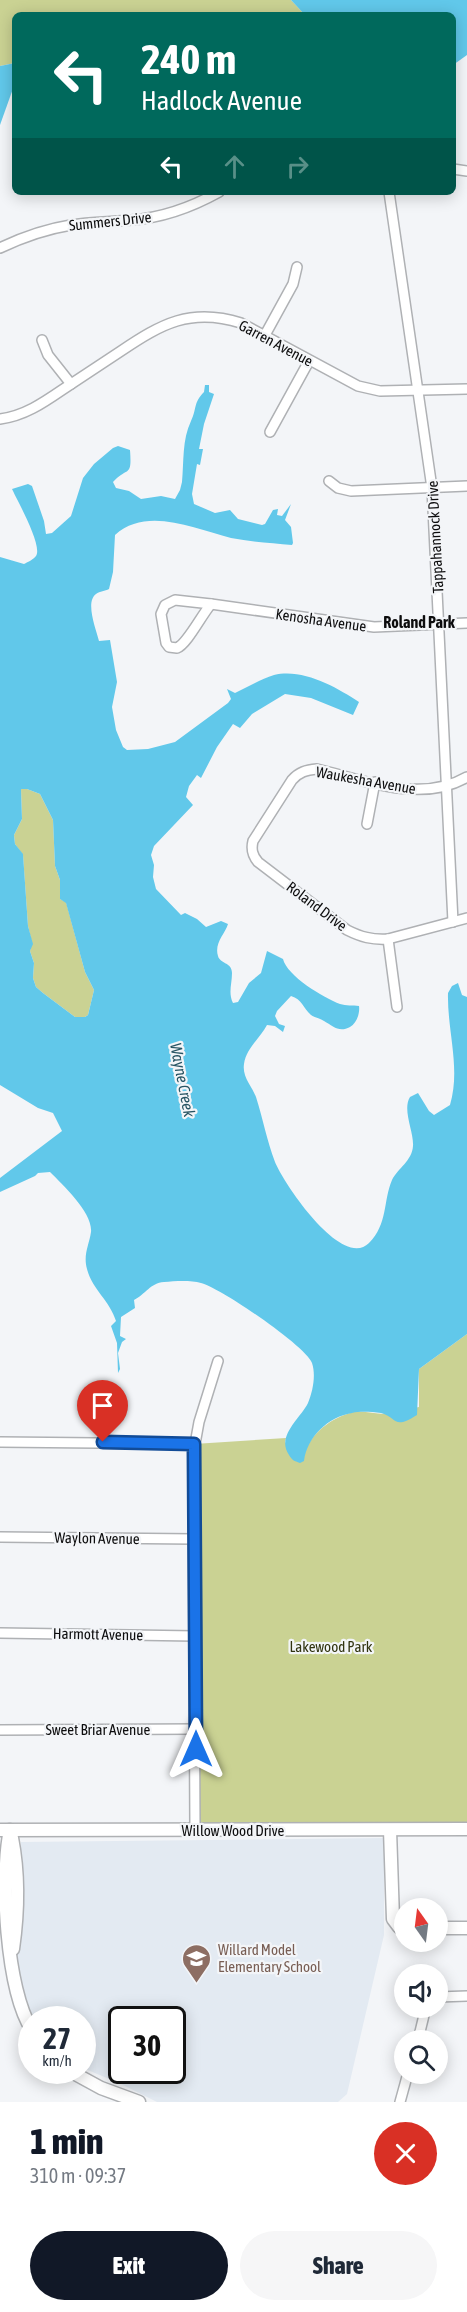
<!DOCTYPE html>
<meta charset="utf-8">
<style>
:root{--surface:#fff;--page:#f6f6f7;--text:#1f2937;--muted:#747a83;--accent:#111827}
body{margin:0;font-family:"Asap Condensed",sans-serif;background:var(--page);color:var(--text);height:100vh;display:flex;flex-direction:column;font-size:22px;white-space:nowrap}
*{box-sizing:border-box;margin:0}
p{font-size:20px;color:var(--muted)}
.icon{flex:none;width:33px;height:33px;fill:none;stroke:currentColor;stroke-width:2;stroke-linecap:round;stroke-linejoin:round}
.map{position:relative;height:2102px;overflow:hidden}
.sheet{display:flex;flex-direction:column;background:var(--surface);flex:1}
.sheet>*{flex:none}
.hud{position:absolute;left:12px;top:12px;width:444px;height:183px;border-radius:9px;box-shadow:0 3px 15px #0003;background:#00695c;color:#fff;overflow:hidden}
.needle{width:39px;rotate:346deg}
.controls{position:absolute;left:394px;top:1898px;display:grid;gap:12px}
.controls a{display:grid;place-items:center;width:54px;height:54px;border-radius:50%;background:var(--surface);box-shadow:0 3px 15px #0003;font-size:30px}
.speed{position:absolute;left:18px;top:2006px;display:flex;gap:12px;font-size:30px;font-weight:700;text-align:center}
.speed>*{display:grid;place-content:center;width:78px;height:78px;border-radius:50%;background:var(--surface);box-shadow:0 3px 15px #0003;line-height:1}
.speed small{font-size:15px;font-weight:400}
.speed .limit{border:3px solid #111;border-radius:9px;background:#fff;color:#111}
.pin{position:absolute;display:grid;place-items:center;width:51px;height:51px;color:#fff;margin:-62px -26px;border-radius:50% 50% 50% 0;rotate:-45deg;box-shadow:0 0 6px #0007}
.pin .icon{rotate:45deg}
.me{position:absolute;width:66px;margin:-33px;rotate:0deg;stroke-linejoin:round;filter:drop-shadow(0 0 4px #0008)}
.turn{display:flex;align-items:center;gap:21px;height:126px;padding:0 30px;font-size:27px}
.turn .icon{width:78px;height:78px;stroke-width:2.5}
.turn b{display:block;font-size:42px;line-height:51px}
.lanes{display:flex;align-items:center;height:57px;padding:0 30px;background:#0003;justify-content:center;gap:30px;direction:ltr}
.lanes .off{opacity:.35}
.round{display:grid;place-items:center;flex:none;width:63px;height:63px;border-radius:32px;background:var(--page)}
.headline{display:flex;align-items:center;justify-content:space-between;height:102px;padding:0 30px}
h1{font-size:36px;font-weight:800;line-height:45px;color:var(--accent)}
.cta{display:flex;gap:12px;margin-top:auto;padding:12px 30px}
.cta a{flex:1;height:69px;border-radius:36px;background:var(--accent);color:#fff;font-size:24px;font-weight:800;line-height:69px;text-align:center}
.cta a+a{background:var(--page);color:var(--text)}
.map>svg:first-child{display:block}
</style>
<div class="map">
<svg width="467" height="2102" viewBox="0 0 467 2102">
<rect width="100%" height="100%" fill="#f3f5f8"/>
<path fill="#e3eaf2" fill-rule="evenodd" d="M384,1838v97l-37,159 -9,8h-181l-36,-18 -38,-16 -1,-49h-48l-8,-17 -9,-35 4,-125zM122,2019h50v51h-50z"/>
<g fill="#cad293">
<polygon points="0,0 291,0 305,15 15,15 15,63 0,66"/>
<polygon points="21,789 27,789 40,794 53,820 55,866 60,880 60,899 66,902 85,972 94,990 88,1015 85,1017 75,1017 43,993 36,987 33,978 34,963 30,951 32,943 28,926 23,855 15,844 14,835 22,819"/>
<path d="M467,1334v495l-272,1 -1,-386 92,-6 -1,4 18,18c4,-23 24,-40 47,-47 12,-4 25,2 37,1 10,-1 22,-5 32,-7v-38z"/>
</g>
<g fill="#61c8ea" fill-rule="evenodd">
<polygon points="291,0 467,0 467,55 453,65 453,15 305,15"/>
<polygon points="15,63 15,83 0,125 0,66"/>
<path d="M205,385h4v7l5,2 -10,30 -5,25h4l-3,16 -3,-1 -5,30 2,10 21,9 15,-3 8,9 24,6 3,-1 8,-14 5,-1 -1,6 5,1 9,-12 -6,16 6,7 2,16 -1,2c-20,-2 -41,-3 -61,-7 -36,-9 -84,-32 -116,-3l-2,37 -4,17c-4,2 -9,2 -13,5 -11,8 0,35 3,47l11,-1 7,42 -5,25 4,23 7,17 4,3 21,-1 27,-7 53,-39 3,-4 -4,-10 8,4c13,-6 26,-14 39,-18 29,-7 62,12 85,27l-6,13 -42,-17 -26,-4 -33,20 -12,14 -7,-4 -16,23 -16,31 -4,-3 -8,11 -3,11 7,8 -39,41 -3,9 3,10 -1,12 3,12 25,26 4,-2 12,6 9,8 15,-6 7,3c-3,10 -14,19 -10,32 2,8 14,6 14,17 0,11 -4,20 1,30l5,-1 11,-19 12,-10 6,-22 16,8c4,17 41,39 57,45 6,2 13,1 19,2 1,7 -2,17 -9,21 -11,6 -17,-1 -26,-6 -4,-3 -9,-3 -13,-6 -8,-7 -9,-16 -20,-19l-14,15 -2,5 4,8 6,2 -2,6 -8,-6 -8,-1c-7,13 -21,24 -23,39 -2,13 8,22 12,33 7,22 11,44 19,65 9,22 67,108 94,81 19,-19 14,-42 23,-63 6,-12 20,-19 21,-34 1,-14 -11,-36 -3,-49l8,-4 11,18 5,4 16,-10c11,-37 -3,-74 -2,-112l4,-7 6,-3 4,12 5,2v337l-48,35 -2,46c-24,15 -19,3 -36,-2 -10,-1 -20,-2 -29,0 -24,4 -45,24 -48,48l-4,2c-6,-2 -8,-3 -11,-8 -13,-19 11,-36 19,-52 5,-12 8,-28 4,-40 -6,-17 -93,-76 -111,-80 -10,-3 -26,-2 -37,-1 -14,1 -18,12 -30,18l1,8 -14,9 -1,19 6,3 -4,3 -4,11 2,16 -2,4 -1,-30 -6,-17 5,-5c-6,-20 -24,-32 -29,-52 -4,-14 2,-24 4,-37 2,-19 -28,-47 -41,-60l-12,1 -3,3 -35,16v-14l62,-47 -9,-18 -15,-5 -38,-23v-528l24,7c4,-2 10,-5 12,-8 7,-10 -19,-56 -24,-67l16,-5 4,2 12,35 2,13 6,-1 19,-17 12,-38 11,-14 19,-16 5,-2 12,4c2,28 -2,16 -17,32l3,6 13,3 12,8 20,-3 14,3 5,-9 2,-8c2,-21 0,-42 9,-61 6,-12 2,-18 13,-29zM21,789h6l13,5 13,26 2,46 5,14v19l6,4 19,69 9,18 -6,25 -3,2h-10l-32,-24 -7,-6 -3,-9 1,-15 -4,-12 3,-7 -5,-18 -5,-72 -8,-10 -1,-9 8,-16z"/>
</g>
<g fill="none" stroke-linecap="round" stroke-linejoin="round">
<defs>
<g id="street">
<polyline points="453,169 467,171"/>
<polyline points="389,192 432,488 453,922"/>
<path d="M0,248c23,-11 46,-19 71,-23 19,-3 40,-3 60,-5 31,-2 61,-13 88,-28"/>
<polyline points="265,335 293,284 297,267"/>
<polyline points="42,340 48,355 71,384"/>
<path d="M0,419c24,-3 43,-16 62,-29 20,-13 39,-26 59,-39 40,-27 70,-44 120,-28l117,63 22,5 87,-2"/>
<polyline points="270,432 309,361"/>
<polyline points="329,481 338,488 351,491 467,486"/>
<path d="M175,600l36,4c-10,12 -24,40 -34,44l-8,-1 -3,-4 -5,-29 4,-9z"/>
<polyline points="211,604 374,627 467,623"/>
<path d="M467,777c-46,27 -103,3 -150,-8 -11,1 -18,3 -25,11l-39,61c-2,8 -1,14 5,21l89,68c14,7 25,10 41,9l79,-21"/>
<polyline points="367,824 375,782"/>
<polyline points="388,939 397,1007"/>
<polyline points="0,1442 194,1444"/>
<polyline points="0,1537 194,1539"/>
<polyline points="0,1633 195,1636"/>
<polyline points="0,1730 196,1729"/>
<polyline points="195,1830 193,1455 199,1422 218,1361"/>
<polyline points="438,1997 467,1996"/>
<polyline points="418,2040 426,2007"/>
<polyline points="400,2102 408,2073"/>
</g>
<g id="secondary">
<polyline points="0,1830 467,1829"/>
<path d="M10,1830c-10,46 -4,160 22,200"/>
<polyline points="390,1830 393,1919 399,1927 405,1928"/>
<path d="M12,1838c7,36 6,76 1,111"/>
<polyline points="438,1928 467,1928"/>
<polyline points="68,2070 101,2088 139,2102"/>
</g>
</defs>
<use href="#street" stroke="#afb1b4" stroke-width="12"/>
<use href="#secondary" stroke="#afb1b4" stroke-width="15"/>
<use href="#street" stroke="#fff" stroke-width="9"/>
<use href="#secondary" stroke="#fff" stroke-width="12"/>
</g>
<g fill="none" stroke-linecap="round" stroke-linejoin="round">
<defs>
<polyline id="route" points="103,1442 194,1444 196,1749"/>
</defs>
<use href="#route" stroke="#114b97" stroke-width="15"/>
<use href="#route" stroke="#1a73e8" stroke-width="10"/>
</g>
<defs>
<symbol id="school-pin" viewBox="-11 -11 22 30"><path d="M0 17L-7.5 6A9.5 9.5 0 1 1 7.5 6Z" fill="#8d6e63" stroke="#f3f5f8"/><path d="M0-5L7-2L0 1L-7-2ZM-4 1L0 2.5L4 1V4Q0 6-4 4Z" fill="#fff"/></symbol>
</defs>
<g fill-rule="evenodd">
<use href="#school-pin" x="180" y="1942" width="33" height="45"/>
</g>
<g text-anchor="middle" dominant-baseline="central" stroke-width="4.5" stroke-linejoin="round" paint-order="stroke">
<g font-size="15" fill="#0d0d0e" stroke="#f3f5f8">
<text transform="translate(110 221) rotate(-6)">Summers Drive</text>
<text transform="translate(276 343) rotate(28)">Garren Avenue</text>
<text transform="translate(435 537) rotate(-93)">Tappahannock Drive</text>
<text transform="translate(321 620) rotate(8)">Kenosha Avenue</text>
<text transform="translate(366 780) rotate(10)">Waukesha Avenue</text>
<text transform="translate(317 906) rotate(37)">Roland Drive</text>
<text transform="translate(97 1538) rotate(1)">Waylon Avenue</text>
<text transform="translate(98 1634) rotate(1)">Harmott Avenue</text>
<text x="98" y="1729">Sweet Briar Avenue</text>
<text x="233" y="1830">Willow Wood Drive</text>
</g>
<g font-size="15" fill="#313410" stroke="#f3f5f8">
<text x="331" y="1646">Lakewood Park</text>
</g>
<g font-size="15" fill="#785e54" stroke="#f3f5f8" text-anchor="start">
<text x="218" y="1949">Willard Model<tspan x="218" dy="17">Elementary School</tspan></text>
</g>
<g font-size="16" font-weight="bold" fill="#0d0d0e" stroke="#f3f5f8">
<text x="419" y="622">Roland Park</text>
</g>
<g font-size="16" font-style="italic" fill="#285564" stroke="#f3f5f8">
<text transform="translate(183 1080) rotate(79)">Wayne Creek</text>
</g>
</g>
</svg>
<div class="controls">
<a><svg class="needle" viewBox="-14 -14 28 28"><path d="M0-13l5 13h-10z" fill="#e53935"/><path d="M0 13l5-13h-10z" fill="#747a83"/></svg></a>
<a><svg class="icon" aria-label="sound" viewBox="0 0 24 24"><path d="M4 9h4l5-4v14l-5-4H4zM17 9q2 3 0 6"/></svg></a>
<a><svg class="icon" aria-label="search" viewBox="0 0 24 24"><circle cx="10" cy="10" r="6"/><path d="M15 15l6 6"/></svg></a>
</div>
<div class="speed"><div>27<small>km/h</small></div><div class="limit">30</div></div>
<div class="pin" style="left:103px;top:1442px;background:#d93025"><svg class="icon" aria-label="arrive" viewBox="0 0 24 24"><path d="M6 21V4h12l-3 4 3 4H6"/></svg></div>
<svg class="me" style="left:196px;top:1749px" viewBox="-20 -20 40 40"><path d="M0-17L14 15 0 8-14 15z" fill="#1a73e8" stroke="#fff" stroke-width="4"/></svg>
<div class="hud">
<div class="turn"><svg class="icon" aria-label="left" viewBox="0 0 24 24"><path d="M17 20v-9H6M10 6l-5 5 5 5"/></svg><div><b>240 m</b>Hadlock Avenue</div></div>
<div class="lanes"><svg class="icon" aria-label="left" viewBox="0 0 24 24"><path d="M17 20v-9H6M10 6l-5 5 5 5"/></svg><svg class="icon off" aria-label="ahead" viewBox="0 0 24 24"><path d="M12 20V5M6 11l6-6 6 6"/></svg><svg class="icon off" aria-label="right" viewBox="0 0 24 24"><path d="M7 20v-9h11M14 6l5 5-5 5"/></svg></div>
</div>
</div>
<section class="sheet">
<div class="headline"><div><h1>1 min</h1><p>310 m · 09:37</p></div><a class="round" style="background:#d93025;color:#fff"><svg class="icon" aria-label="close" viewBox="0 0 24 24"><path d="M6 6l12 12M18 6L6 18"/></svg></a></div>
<div class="cta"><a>Exit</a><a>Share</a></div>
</section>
